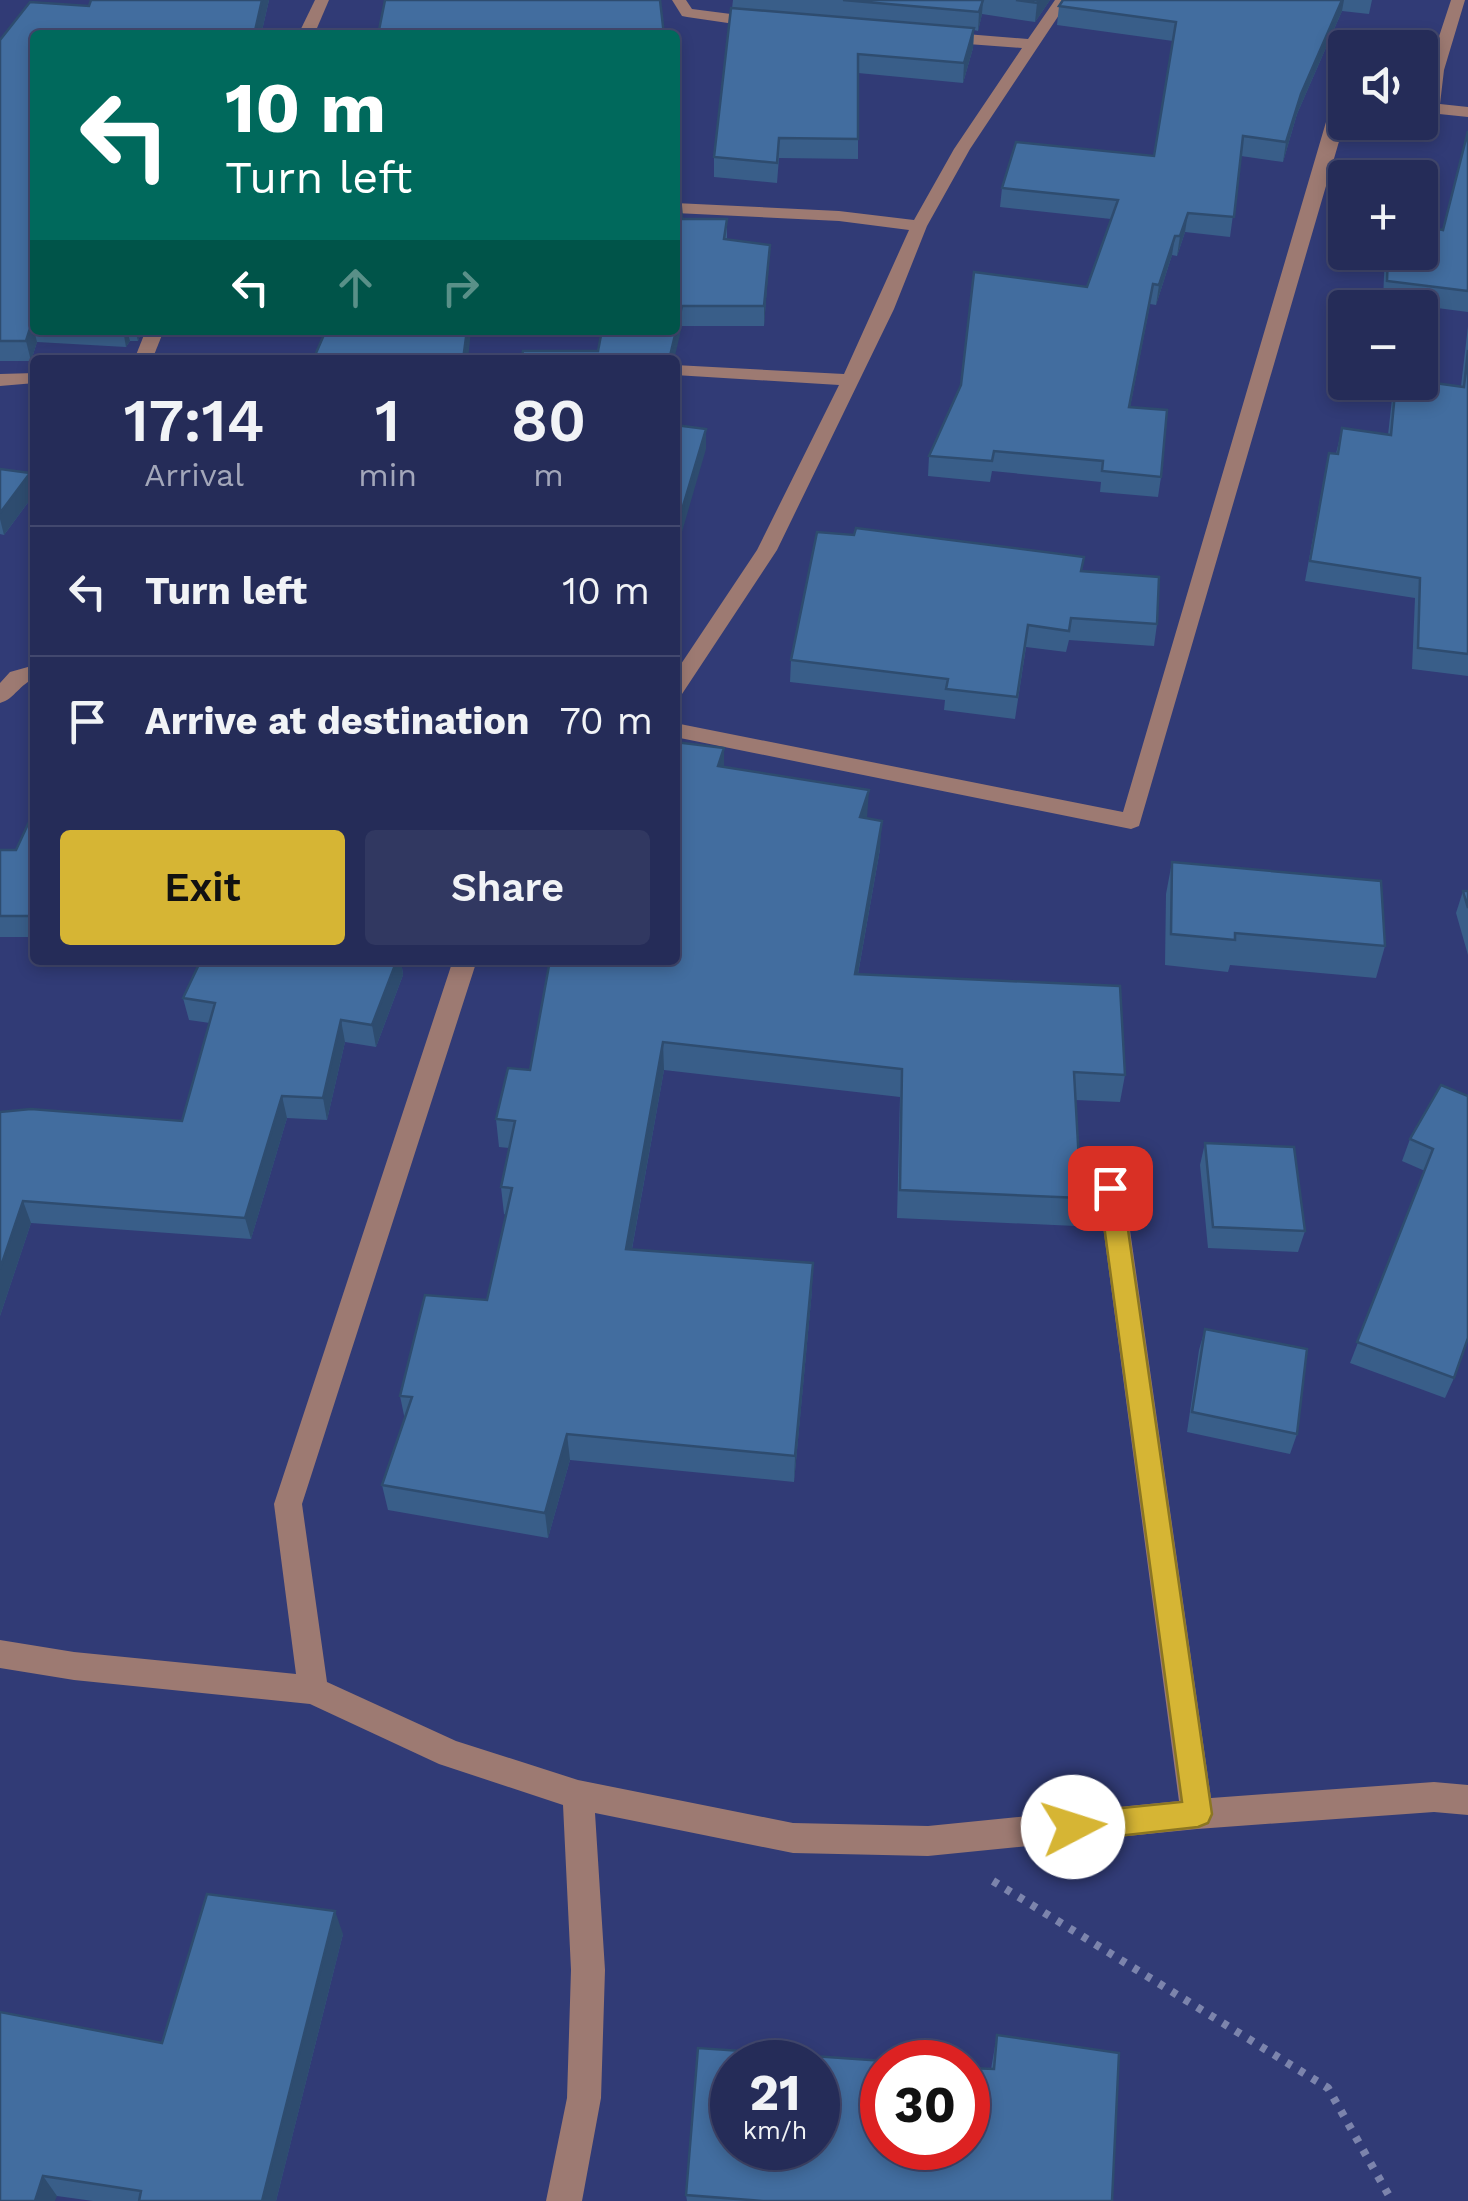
<!DOCTYPE html>
<meta charset="utf-8">
<style>
:root{--surface:#252c58;--page:#313861;--text:#f1f3f6;--muted:#a3a7ba;--line:#42486e;--accent:#d6b534}
body{margin:0;font-family:"Work Sans",sans-serif;background:var(--page);color:var(--text);height:100vh;display:flex;flex-direction:column;font-size:38px;white-space:nowrap}
*{box-sizing:border-box;margin:0}
p{font-size:32px;color:var(--muted)}
.icon{flex:none;width:55px;height:55px;fill:none;stroke:currentColor;stroke-width:2;stroke-linecap:round;stroke-linejoin:round}
.map{position:relative;flex:1;overflow:hidden}
.sheet{position:absolute;left:30px;top:355px;width:650px;height:610px;display:flex;flex-direction:column;background:var(--surface);border-radius:10px;box-shadow:0 5px 15px #0003,0 0 0 2px var(--line)}
.sheet>*{flex:none}
.banner{position:absolute;left:30px;top:30px;width:650px;height:305px;border-radius:10px;box-shadow:0 5px 15px #0003,0 0 0 2px var(--line);background:#00695c;color:#fff;overflow:hidden}
.tools{position:absolute;left:1328px;top:30px;display:grid;gap:20px}
.tools a{display:grid;place-items:center;width:110px;height:110px;border-radius:10px;background:var(--surface);box-shadow:0 5px 15px #0003,0 0 0 2px var(--line);font-size:50px}
.speed{position:absolute;left:710px;top:2040px;display:flex;gap:20px;font-size:50px;font-weight:700;text-align:center}
.speed>*{display:grid;place-content:center;width:130px;height:130px;border-radius:50%;background:var(--surface);box-shadow:0 5px 15px #0003,0 0 0 2px var(--line);line-height:1}
.speed small{font-size:25px;font-weight:400}
.speed .limit{border:15px solid #d22;background:#fff;color:#111}
.pin{position:absolute;display:grid;place-items:center;width:85px;height:85px;color:#fff;margin:-42px;border-radius:20px;box-shadow:0 5px 15px #0006}
.me{position:absolute;width:110px;margin:-55px;rotate:85deg;stroke-linejoin:round;filter:drop-shadow(0 0 8px #0008)}
.turn{display:flex;align-items:center;gap:35px;height:210px;padding:0 30px;font-size:45px}
.turn .icon{width:130px;height:130px;stroke-width:2.5}
.turn b{display:block;font-size:70px;line-height:85px}
.lanes{display:flex;align-items:center;height:95px;padding:0 30px;background:#0003;justify-content:center;gap:50px;direction:ltr}
.lanes .off{opacity:.35}
.eta{display:flex;justify-content:space-evenly;align-items:center;height:170px;text-align:center}
.eta b{font-size:60px;font-weight:600;line-height:70px}
.cta{display:flex;gap:20px;margin-top:auto;padding:20px 30px}
.cta a{flex:1;height:115px;border-radius:10px;background:var(--accent);color:#111;font-size:40px;font-weight:600;line-height:115px;text-align:center}
.cta a+a{background:var(--page);color:var(--text)}
ul{padding:0;list-style:none}
li{display:flex;align-items:center;gap:30px;height:130px;padding:0 30px;border-top:2px solid var(--line)}
li div{flex:1}
li b{display:block;font-size:38px}
li em{font-style:normal}
.map>svg:first-child{display:block}
</style>
<div class="map">
<svg width="1468" height="2201" viewBox="0 0 1468 2201">
<rect width="100%" height="100%" fill="#313b76"/>
<g fill="none" stroke-linecap="round" stroke-linejoin="round">
<polyline stroke="#7c84ac" stroke-width="8" stroke-dasharray="6 9" stroke-linecap="butt" points="993,1881 1328,2088 1392,2201"/>
<g fill="#9d7a72" fill-rule="evenodd">
<polygon points="315,0 329,0 314,35 298,35"/>
<polygon points="672,0 686,0 692,9 762,18 770,23 762,28 687,17 682,16"/>
<polygon points="1055,0 1069,0 970,149 927,226 894,309 777,550 682,694 675,696 675,673 757,550 839,385 675,375 675,365 844,374 909,230 839,221 675,213 675,203 839,211 914,220 954,149 1022,48 941,42 933,37 941,32 1028,39"/>
<polygon points="1451,0 1465,0 1444,70 1440,104 1468,107 1468,117 1420,112 1428,70"/>
<polygon points="1345,109 1345,121 1139,826 1131,829 675,737 675,723 1123,812 1326,122"/>
<polygon points="146,330 164,330 152,360 134,360"/>
<polygon points="35,373 35,383 0,386 0,374"/>
<path d="M35,665v14c-15,4 -20,20 -35,24v-20l10,-11z"/>
<polygon points="453,960 477,960 302,1504 327,1682 456,1741 578,1780 793,1823 928,1826 1179,1801 1098,1188 1102,1181 1120,1181 1124,1188 1211,1798 1434,1782 1468,1785 1468,1815 1434,1812 1197,1829 928,1856 793,1853 595,1813 605,1970 601,2098 582,2201 546,2201 567,2098 571,1970 563,1805 439,1764 310,1704 74,1680 0,1668 0,1640 74,1652 296,1674 274,1504"/>
</g>
</g>
<g fill="#395e89">
<polygon points="91,0 269,0 261,35 35,35 35,330 142,330 138,341 130,341 126,347 37,342 31,361 0,361 0,40 89,6"/>
<polygon points="733,0 1050,0 1035,22 982,14 978,31 974,30 973,48 963,83 858,73 858,159 779,158 777,183 714,177 714,157"/>
<polygon points="1063,0 1372,0 1369,14 1342,11 1297,114 1283,162 1241,156 1230,237 1185,232 1177,256 1172,255 1156,305 1150,304 1130,407 1161,477 1158,497 1100,492 1101,482 992,471 990,482 928,476 929,456 1087,287 1111,219 1000,207 1002,188 1154,156 1173,41 1057,25 1059,6"/>
<polygon points="1468,131 1468,312 1383,301 1385,252 1420,252 1443,230"/>
<polygon points="678,180 678,196 682,219 727,219 727,239 770,245 764,326 682,326 598,351"/>
<polygon points="1468,326 1468,676 1412,669 1415,598 1305,581 1325,473 1336,454 1342,428 1388,435 1392,399 1396,382 1461,386"/>
<polygon points="0,469 35,493 4,535 0,534"/>
<polygon points="1082,571 1157,624 1154,646 1069,640 1066,652 1026,647 1015,719 944,710 945,700 790,682 791,660"/>
<polygon points="724,767 867,818 880,849 858,974 1125,1075 1120,1102 1076,1100 1081,1198 1076,1226 897,1218 900,1097 664,1070 632,1249 812,1290 794,1482 570,1460 548,1538 388,1510 382,1485 405,1420 400,1396 487,1300 506,1215 504,1214 501,1187 509,1148 499,1147 496,1119 530,1070"/>
<polygon points="35,809 35,937 0,937 0,850 16,850"/>
<polygon points="1172,862 1385,946 1376,978 1230,965 1228,972 1165,965 1166,894"/>
<polygon points="1463,891 1468,891 1468,955 1456,913"/>
<polygon points="201,960 401,960 403,975 376,1047 345,1042 327,1120 287,1118 251,1239 31,1223 0,1316 0,1112 182,1121 210,1023 189,1020 183,998"/>
<polygon points="1441,1085 1454,1378 1445,1398 1350,1363 1425,1171 1402,1161 1410,1139"/>
<polygon points="1205,1143 1305,1231 1298,1252 1208,1248 1200,1165"/>
<polygon points="1205,1329 1297,1434 1290,1454 1187,1432 1199,1350"/>
<polygon points="343,1934 276,2201 93,2201 57,2196 0,2201 162,2043"/>
<polygon points="997,2035 1112,2201 687,2201 686,2195 991,2069"/>
</g>
<g fill="#2e4c6f">
<polygon points="262,0 269,0 261,35 254,35"/>
<polygon points="983,0 982,14 978,31 979,12"/>
<polygon points="1039,0 1050,0 1035,22 1037,3"/>
<polygon points="1342,0 1344,0 1342,11 1297,114 1283,162 1286,142 1301,94"/>
<polygon points="974,28 973,48 963,83 964,63"/>
<polygon points="675,180 678,180 678,199 675,200"/>
<polygon points="1188,213 1185,232 1177,256 1180,236"/>
<polygon points="1175,236 1172,255 1156,305 1159,285"/>
<polygon points="770,245 769,265 764,326 764,306"/>
<polygon points="682,306 682,326 674,360 669,360"/>
<polygon points="32,322 37,342 31,361 26,341"/>
<polygon points="123,330 127,330 130,341 126,347"/>
<polygon points="135,330 142,330 138,341"/>
<polygon points="467,330 471,330 468,360 463,360"/>
<polygon points="706,429 706,449 675,556 675,533"/>
<polygon points="30,473 35,493 4,535 0,519 0,513"/>
<polygon points="724,748 724,776 718,766"/>
<polygon points="869,790 867,818 860,817"/>
<polygon points="882,821 880,849 853,1002 855,974"/>
<polygon points="397,960 401,960 403,975 376,1047 372,1025"/>
<polygon points="341,1020 345,1042 327,1120 323,1098"/>
<polygon points="663,1042 664,1070 627,1276 626,1249"/>
<polygon points="282,1096 287,1118 251,1239 245,1218"/>
<polygon points="23,1201 31,1223 0,1316 0,1269"/>
<polygon points="813,1263 812,1290 794,1482 795,1456"/>
<polygon points="567,1434 570,1460 548,1538 545,1513"/>
<polygon points="335,1911 343,1934 276,2201 262,2201"/>
<polygon points="43,2176 57,2196 55,2201 35,2201"/>
</g>
<g fill="#426d9f" stroke="#2e4c6f" stroke-width="2.5" fill-rule="evenodd">
<polygon points="91,0 262,0 254,35 35,35 35,323 32,322 26,341 0,341 0,40 30,2 89,6"/>
<polygon points="385,0 660,0 664,35 378,35"/>
<polygon points="843,0 983,0 979,12"/>
<polygon points="1016,0 1039,0 1037,3"/>
<polygon points="1063,0 1342,0 1301,94 1286,142 1243,136 1234,217 1188,213 1180,236 1175,236 1159,285 1153,284 1129,407 1167,410 1161,477 1102,471 1103,461 994,451 992,461 929,456 961,385 974,272 1087,287 1118,200 1002,188 1016,142 1154,156 1176,22 1059,6"/>
<polygon points="731,8 974,28 964,63 858,54 858,139 779,138 777,163 714,157"/>
<polygon points="1468,131 1468,291 1387,281 1388,252 1420,252 1420,226 1443,230"/>
<polygon points="675,150 678,180 675,180"/>
<polygon points="675,195 680,197 682,219 727,219 724,239 770,245 764,306 682,306 669,360 521,360 523,351 598,351 602,330 675,330"/>
<polygon points="326,330 467,330 463,360 313,360"/>
<polygon points="1468,350 1468,654 1418,648 1420,578 1310,561 1329,453 1338,454 1342,428 1391,435 1396,382 1420,381 1464,387"/>
<polygon points="675,425 706,429 675,533"/>
<polygon points="0,469 30,473 0,513"/>
<polygon points="856,528 1084,557 1081,571 1159,577 1157,624 1071,618 1069,631 1028,625 1017,697 946,689 948,679 791,660 817,532 854,535"/>
<polygon points="675,742 724,748 718,766 869,790 860,817 882,821 855,974 1120,986 1125,1075 1074,1072 1081,1198 900,1190 902,1069 663,1042 626,1249 813,1263 795,1456 567,1434 545,1513 382,1485 412,1397 400,1396 425,1295 487,1300 512,1188 501,1187 515,1121 496,1119 508,1068 530,1070 550,960 675,960"/>
<polygon points="35,809 35,916 0,916 0,850 16,850"/>
<polygon points="1172,862 1381,881 1385,946 1235,933 1235,940 1171,934"/>
<polygon points="1463,891 1468,891 1468,908"/>
<polygon points="201,960 397,960 372,1025 341,1020 323,1098 282,1096 245,1218 23,1201 0,1269 0,1112 31,1109 182,1121 215,1003 183,998"/>
<polygon points="1441,1085 1468,1096 1468,1338 1454,1378 1357,1342 1433,1149 1410,1139"/>
<polygon points="1205,1143 1294,1147 1305,1231 1213,1227"/>
<polygon points="1205,1329 1307,1349 1297,1434 1192,1412"/>
<polygon points="207,1894 335,1911 262,2201 139,2201 141,2191 43,2176 35,2201 0,2201 0,2012 162,2043"/>
<path d="M997,2035l122,18 -7,148h-349l-77,-6 12,-147 201,14h-17v86h86v-80l26,1zM732,2062h86v86h-86z"/>
</g>
<polygon fill="#d6b534" stroke="#8b7622" stroke-width="2.5" points="1110,1179 1122,1188 1212,1814 1208,1823 1198,1827 1073,1841 1063,1837 1059,1827 1063,1817 1073,1813 1182,1802 1099,1188"/>
</svg>
<div class="tools">
<a><svg class="icon" aria-label="sound" viewBox="0 0 24 24"><path d="M4 9h4l5-4v14l-5-4H4zM17 9q2 3 0 6"/></svg></a>
<a>+</a>
<a>−</a>
</div>
<div class="speed"><div>21<small>km/h</small></div><div class="limit">30</div></div>
<div class="pin" style="left:1110px;top:1188px;background:#d93025"><svg class="icon" aria-label="arrive" viewBox="0 0 24 24"><path d="M6 21V4h12l-3 4 3 4H6"/></svg></div>
<svg class="me" style="left:1073px;top:1827px" viewBox="-20 -20 40 40"><circle r="19" fill="#fff"/><path d="M0-13L10 11 0 6-10 11z" fill="#d6b534"/></svg>
<div class="banner">
<div class="turn"><svg class="icon" aria-label="left" viewBox="0 0 24 24"><path d="M17 20v-9H6M10 6l-5 5 5 5"/></svg><div><b>10 m</b>Turn left</div></div>
<div class="lanes"><svg class="icon" aria-label="left" viewBox="0 0 24 24"><path d="M17 20v-9H6M10 6l-5 5 5 5"/></svg><svg class="icon off" aria-label="ahead" viewBox="0 0 24 24"><path d="M12 20V5M6 11l6-6 6 6"/></svg><svg class="icon off" aria-label="right" viewBox="0 0 24 24"><path d="M7 20v-9h11M14 6l5 5-5 5"/></svg></div>
</div>
<section class="sheet">
<div class="eta">
<div><b>17:14</b><p>Arrival</p></div>
<div><b>1</b><p>min</p></div>
<div><b>80</b><p>m</p></div>
</div>
<ul>
<li><svg class="icon" aria-label="left" viewBox="0 0 24 24"><path d="M17 20v-9H6M10 6l-5 5 5 5"/></svg><div><b>Turn left</b></div><em>10 m</em></li>
<li><svg class="icon" aria-label="arrive" viewBox="0 0 24 24"><path d="M6 21V4h12l-3 4 3 4H6"/></svg><div><b>Arrive at destination</b></div><em>70 m</em></li>
</ul>
<div class="cta"><a>Exit</a><a>Share</a></div>
</section>
</div>
